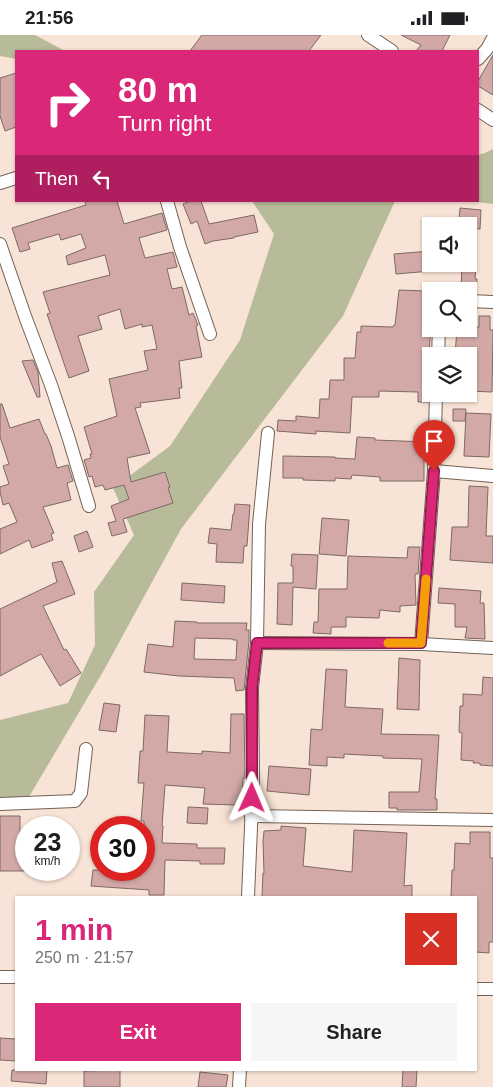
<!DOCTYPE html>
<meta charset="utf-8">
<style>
:root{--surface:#fff;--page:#f6f6f6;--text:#202124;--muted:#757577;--accent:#db2777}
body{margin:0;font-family:Arial,sans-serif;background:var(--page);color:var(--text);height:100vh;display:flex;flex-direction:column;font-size:19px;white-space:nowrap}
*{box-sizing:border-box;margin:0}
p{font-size:16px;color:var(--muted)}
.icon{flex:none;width:28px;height:28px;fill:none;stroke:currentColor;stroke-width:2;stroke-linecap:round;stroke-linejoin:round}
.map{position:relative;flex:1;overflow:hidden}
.panel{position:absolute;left:15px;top:861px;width:462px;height:175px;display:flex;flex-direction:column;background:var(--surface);border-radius:0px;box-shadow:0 1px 4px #0004}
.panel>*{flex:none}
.hud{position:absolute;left:15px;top:15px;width:464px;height:152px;border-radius:0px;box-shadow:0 1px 4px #0004;background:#db2777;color:#fff;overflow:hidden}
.tools{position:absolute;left:422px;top:182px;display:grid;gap:10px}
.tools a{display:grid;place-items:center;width:55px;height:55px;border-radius:0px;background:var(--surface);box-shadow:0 1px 4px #0004;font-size:25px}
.speed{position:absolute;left:15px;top:781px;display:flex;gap:10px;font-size:25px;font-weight:700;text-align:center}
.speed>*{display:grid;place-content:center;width:65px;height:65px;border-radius:50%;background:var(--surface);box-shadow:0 1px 4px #0004;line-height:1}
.speed small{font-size:12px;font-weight:400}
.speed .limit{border:8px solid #d22;background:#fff;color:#111}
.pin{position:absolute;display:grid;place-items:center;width:42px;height:42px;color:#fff;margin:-51px -21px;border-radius:50% 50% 50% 0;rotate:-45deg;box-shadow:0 0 5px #0007}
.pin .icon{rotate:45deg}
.me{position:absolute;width:55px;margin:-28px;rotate:1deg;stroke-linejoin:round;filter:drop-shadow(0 0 4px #0008)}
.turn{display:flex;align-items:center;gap:18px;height:105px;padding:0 20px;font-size:22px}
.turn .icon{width:65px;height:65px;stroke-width:2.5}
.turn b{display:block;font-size:35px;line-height:42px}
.then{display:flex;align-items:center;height:48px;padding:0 20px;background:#0003;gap:10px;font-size:19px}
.round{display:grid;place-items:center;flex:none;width:52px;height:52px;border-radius:0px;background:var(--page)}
.head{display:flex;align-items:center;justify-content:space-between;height:85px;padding:0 20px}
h1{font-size:30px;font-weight:700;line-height:38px;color:var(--accent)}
.primary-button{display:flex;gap:10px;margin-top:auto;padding:10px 20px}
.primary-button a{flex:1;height:58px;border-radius:0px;background:var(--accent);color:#fff;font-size:20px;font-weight:700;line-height:58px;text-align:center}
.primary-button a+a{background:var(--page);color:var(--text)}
.status{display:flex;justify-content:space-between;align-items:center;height:35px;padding:0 25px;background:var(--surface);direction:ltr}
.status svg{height:14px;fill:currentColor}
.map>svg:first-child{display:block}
</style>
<div class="status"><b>21:56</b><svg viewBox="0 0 49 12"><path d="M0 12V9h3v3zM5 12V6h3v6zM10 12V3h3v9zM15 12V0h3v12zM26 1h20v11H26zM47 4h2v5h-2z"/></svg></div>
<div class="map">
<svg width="493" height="1052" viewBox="0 0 493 1052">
<rect width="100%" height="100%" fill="#f8e4d6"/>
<g fill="#b8bb99">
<polygon points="0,0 35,0 65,16 16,16 16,24 0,21"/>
<polygon points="493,114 493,169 469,166 478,166 478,120 485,118"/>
<polygon points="252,166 395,166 343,281 181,494 104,635 26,767 0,770 0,685 68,668 95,610 94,557 134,500 113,453 170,411 240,305 274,199"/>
</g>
<g fill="#d2a9a6" stroke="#7f6866" fill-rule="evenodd">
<polygon points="202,0 321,0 309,16 190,16"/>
<polygon points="401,0 450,0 442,16 416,16 421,10"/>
<polygon points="493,20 493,60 478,51 478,46"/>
<polygon points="16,38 16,92 5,96 0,81 0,43"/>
<polygon points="85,166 117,166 124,189 162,178 167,195 139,203 145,223 173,217 177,232 167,234 172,254 182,252 189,280 193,278 198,290 196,291 202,322 179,326 182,353 179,353 180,363 140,368 141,372 135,373 150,418 127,423 131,447 165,437 170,452 168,453 173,468 123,484 127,497 112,501 108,488 116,486 111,471 129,464 124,450 105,455 103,450 95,452 92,441 89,442 84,425 91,423 90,419 92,419 84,392 117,381 109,344 148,335 144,316 157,314 152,290 142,292 142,289 125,294 120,274 98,281 102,294 78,301 89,336 69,343 47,279 50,278 43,257 110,240 105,220 68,230 66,221 86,213 81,199 61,205 59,199 28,208 30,214 20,217 12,193 86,170"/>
<polygon points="190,166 201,166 209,189 254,180 258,197 234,202 234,203 213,206 205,209 197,186 191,189 183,169"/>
<polygon points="460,173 481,175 480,194 469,193 469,191 463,191 464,185 459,185"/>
<polygon points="431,216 431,236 396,239 394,219"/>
<polygon points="462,229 476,229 475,244 477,244 476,256 461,256"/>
<polygon points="399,255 425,256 424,293 431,293 428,330 431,330 431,353 428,358 428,367 418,367 418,357 379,356 379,362 352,362 350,398 316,396 316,399 277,396 278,385 296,386 296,381 319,383 320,364 329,364 330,345 344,345 344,323 355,323 357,297 361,297 361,291 393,292 394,290 395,290"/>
<polygon points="479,281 490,281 490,295 493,295 492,357 469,356 469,321 455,320 457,294 469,294 469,292 479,292"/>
<polygon points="33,325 38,337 40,362 37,362 22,326"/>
<polygon points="0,369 2,369 10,393 39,384 45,399 46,399 51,411 57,433 68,430 73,446 67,448 71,465 43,472 54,498 51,499 53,505 32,513 29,505 0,519 0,494 17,487 9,468 3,470 0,457 0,452 9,449 3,431 9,429 0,402"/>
<polygon points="453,374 466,374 465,386 453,386"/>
<polygon points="466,378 491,379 489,422 464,421"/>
<polygon points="357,402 375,403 375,405 427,407 426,422 424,422 424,446 380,446 380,442 352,440 351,444 335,443 335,446 303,445 303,443 283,443 283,421 335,422 335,423 355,424"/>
<polygon points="469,451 488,452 486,501 493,501 493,528 450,525 452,492 468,492"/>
<polygon points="235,469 250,470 247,511 244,511 243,528 216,527 217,509 208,508 210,493 231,495 233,479 234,479"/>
<polygon points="322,483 349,485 346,521 319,519"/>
<polygon points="87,496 93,512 79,517 74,501"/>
<polygon points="408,512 420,512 418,539 415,539 416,570 400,571 400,577 380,575 379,583 346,582 346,592 331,592 331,599 313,598 314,587 318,587 319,554 347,554 348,521 407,523"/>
<polygon points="292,519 318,520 316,554 293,552 292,590 277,589 278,548 293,548 293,531 291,531"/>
<polygon points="62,526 75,559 43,571 64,615 66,614 81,638 60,651 41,619 0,641 0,574 57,547 52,528"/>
<polygon points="182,548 225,551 224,568 181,565"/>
<polygon points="439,553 481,556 480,568 484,568 485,604 465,603 467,592 455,592 455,569 438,568"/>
<path d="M175,586l22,1v1h50l-1,7h3v11l-5,49 -8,1 -2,-13 -55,-2 -35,-4 4,-28 25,3zM195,603l38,1v1h4l-1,20 -42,-1z"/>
<polygon points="399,623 420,625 419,675 397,674"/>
<polygon points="326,634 347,635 345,672 383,674 381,699 439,700 435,764 437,764 437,775 397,775 397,773 389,773 389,757 419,757 422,724 383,723 383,721 344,719 344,723 327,722 327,731 309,730 311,694 322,695"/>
<polygon points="483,642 493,643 493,731 480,730 480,728 473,728 474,726 461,725 462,698 459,697 460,671 463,671 463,659 482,660"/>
<polygon points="104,668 120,670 116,697 99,695"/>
<polygon points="231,679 244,679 245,743 243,743 242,769 236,769 236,770 203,769 205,753 165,750 162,791 163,791 162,808 197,809 197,813 225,813 224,829 200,829 200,826 165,825 164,860 149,860 149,855 91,851 93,835 144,835 144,786 141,786 144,748 138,748 140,716 143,716 145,680 169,681 167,717 202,719 202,716 230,718"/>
<polygon points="269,731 311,734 309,760 267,756"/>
<polygon points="188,772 208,773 207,789 187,788"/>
<polygon points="0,781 20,781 20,802 21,802 20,819 26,819 26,836 0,836"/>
<polygon points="281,791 306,793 303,831 352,837 354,795 407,798 404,851 412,850 412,862 262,862 263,838 264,838 263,806 264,796 281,795"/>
<polygon points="470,797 490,797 490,823 493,823 493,907 489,907 489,918 476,917 476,862 451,862 452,835 454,835 455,808 470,809"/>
<polygon points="0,1003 16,1004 16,1026 0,1025"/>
<polygon points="12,1035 47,1035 46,1049 11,1046"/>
<polygon points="120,1035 120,1052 84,1052 84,1036"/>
<polygon points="403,1035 417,1035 416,1052 402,1052"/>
<polygon points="200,1037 228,1040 226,1052 198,1052"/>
</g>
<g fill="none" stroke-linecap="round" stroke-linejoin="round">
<defs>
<g id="street">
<polyline points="368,0 392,16"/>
<polyline points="478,24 487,14 493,3"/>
<polyline points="478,75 493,85"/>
<polyline points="0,148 16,143"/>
<polyline points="167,166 180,212 210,299"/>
<polyline points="0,209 26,284 51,350 68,401 89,471"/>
<polyline points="469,266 493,267"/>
<polyline points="438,321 439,294"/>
<polyline points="434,436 493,441"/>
<polyline points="257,608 421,609 493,613"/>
<polyline points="421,609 434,436 436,359"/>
<polyline points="0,769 75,766 81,758 86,714"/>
<polyline points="251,781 493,785"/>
<polyline points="248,862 253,745 252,653 257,608 259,489 268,398"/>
<polyline points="0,942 16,942"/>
<polyline points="476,954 493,954"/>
<polyline points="239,1052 240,1035"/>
</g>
</defs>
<use href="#street" stroke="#736255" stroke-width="14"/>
<use href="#street" stroke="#fff" stroke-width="12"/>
</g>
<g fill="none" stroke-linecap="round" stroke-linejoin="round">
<defs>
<polyline id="route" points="252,763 252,653 257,608 421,608 434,436"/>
</defs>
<use href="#route" stroke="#8e194d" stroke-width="12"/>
<use href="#route" stroke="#db2777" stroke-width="9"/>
<polyline stroke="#f59e0b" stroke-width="9" points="388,608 421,608 426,544"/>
</g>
</svg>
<div class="tools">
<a><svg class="icon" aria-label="sound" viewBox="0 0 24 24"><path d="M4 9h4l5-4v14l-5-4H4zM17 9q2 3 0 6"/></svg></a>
<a><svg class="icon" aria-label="search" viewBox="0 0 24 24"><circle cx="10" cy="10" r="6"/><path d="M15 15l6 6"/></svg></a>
<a><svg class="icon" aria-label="layers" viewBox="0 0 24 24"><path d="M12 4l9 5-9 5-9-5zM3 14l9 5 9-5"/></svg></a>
</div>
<div class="speed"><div>23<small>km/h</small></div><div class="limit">30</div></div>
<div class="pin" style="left:434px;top:436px;background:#d93025"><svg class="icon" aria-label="arrive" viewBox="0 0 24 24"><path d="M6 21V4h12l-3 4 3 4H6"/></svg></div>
<svg class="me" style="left:252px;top:763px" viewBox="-20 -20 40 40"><path d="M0-17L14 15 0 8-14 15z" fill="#db2777" stroke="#fff" stroke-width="4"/></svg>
<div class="hud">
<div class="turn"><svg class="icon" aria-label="right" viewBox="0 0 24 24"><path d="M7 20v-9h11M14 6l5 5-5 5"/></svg><div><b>80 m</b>Turn right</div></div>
<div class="then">Then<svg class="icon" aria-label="left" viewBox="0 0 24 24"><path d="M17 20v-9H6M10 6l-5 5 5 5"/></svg></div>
</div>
<section class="panel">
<div class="head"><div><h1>1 min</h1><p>250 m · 21:57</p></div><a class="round" style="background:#d93025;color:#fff"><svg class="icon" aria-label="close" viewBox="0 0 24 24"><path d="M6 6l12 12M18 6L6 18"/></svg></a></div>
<div class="primary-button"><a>Exit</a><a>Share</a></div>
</section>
</div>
